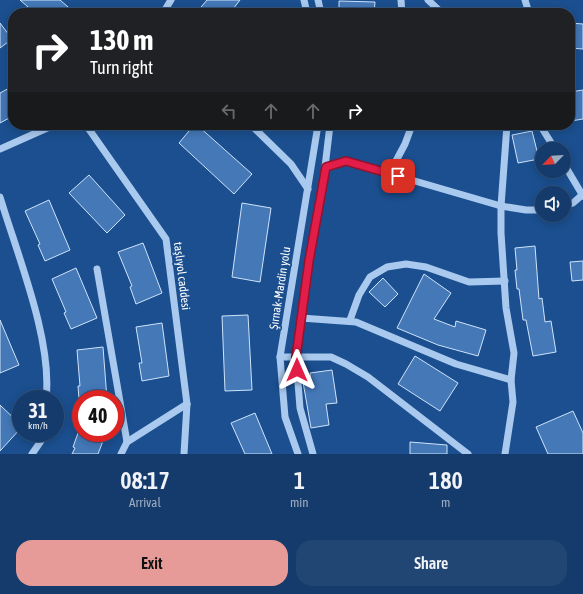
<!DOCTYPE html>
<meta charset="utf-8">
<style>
:root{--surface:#143b6b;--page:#214673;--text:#f1f3f6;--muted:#9dadc1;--line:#33557e;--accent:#e69b98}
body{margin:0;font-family:"Asap Condensed",sans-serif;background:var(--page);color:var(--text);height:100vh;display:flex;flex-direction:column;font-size:15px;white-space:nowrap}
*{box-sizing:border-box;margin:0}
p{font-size:13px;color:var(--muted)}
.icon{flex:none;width:22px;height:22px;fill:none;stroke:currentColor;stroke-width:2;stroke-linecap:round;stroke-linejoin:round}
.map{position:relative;height:454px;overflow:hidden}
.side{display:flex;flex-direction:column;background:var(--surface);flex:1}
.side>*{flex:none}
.hud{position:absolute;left:8px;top:8px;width:567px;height:122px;border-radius:16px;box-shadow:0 2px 10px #0003,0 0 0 1px var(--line);background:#202124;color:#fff;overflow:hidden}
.needle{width:26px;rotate:245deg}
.fabs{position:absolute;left:535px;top:142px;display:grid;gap:8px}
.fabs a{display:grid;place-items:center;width:36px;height:36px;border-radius:50%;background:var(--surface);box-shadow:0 2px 10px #0003,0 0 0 1px var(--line);font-size:20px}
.speed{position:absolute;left:12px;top:390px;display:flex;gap:8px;font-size:20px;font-weight:700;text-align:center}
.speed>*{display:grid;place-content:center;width:52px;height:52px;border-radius:50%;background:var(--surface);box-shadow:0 2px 10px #0003,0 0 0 1px var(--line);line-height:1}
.speed small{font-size:10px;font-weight:400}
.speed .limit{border:6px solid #d22;background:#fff;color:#111}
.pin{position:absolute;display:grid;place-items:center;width:34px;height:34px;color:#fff;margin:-17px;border-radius:8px;box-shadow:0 2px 6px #0006}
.me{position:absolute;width:44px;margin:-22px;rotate:0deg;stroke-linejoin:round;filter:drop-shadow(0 0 3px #0008)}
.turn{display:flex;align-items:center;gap:14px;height:84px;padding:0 16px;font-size:18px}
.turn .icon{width:52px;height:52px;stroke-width:2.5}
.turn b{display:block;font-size:28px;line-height:34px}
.lanes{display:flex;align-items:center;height:38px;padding:0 16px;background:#0003;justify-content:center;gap:20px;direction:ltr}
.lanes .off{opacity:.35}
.eta{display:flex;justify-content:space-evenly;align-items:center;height:68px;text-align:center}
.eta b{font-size:24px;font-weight:600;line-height:28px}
.button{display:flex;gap:8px;margin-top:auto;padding:8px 16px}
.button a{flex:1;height:46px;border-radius:16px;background:var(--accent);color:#111;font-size:16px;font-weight:600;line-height:46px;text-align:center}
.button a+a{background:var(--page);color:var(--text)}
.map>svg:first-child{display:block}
</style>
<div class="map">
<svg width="583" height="454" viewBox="0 0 583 454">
<rect width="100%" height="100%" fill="#1b4f8f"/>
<g fill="#4478b7" stroke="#cfe3fa">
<polygon points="20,0 60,0 75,13 35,13"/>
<polygon points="207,0 240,0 230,13 196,13"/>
<polygon points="339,1 375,2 374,13 339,13"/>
<polygon points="0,23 12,39 0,48"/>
<polygon points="570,23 583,24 583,49 570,48"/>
<polygon points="13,86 13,116 0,123 0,93"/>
<polygon points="583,90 583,119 571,121 570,92"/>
<polygon points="194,125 197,125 252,174 234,194 179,143"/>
<polygon points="532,131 539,159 518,163 512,135"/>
<polygon points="89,175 125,215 107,233 69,193"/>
<polygon points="49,200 70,250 45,261 38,245 40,244 25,211"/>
<polygon points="242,203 271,208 260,282 232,277"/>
<polygon points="143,243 162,293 136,304 130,287 132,286 118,252"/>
<polygon points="535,246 539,299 542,298 545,322 551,321 556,352 533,356 526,320 523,320 519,289 517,289 515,270 517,270 515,248"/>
<polygon points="583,261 583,280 572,281 570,262"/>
<polygon points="76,268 97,318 71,329 64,313 66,312 52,279"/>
<polygon points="424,274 451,293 434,319 455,327 456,321 486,330 478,356 438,345 397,328"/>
<polygon points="383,278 398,294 385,307 369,292"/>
<polygon points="248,315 252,390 225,391 222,316"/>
<polygon points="0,320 19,365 0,373"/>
<polygon points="162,323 169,376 142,381 139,363 142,363 136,327"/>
<polygon points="103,347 107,399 79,399 78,386 80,386 77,350"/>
<polygon points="415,356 458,383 440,411 398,384"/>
<polygon points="332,370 337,403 326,404 329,425 311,428 303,382 311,380 310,373"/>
<polygon points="0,405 21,425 21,428 0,451"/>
<polygon points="573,411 583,433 583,454 548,454 536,427"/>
<polygon points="255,413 272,454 245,454 231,423"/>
<polygon points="78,433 106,433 98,454 72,454 75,448 73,447"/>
<polygon points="410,442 447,445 447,454 410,454"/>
</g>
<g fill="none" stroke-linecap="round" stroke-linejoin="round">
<g stroke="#a9c9ee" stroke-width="7">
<polyline points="304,0 307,13"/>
<polyline points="318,0 321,13"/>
<polyline points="401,0 402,13"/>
<polyline points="428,0 442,13"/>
<polyline points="525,0 529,13"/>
<polyline points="163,13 171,0"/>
<polyline points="86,125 166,239 187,404 184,454"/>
<polyline points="251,125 291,164 308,189"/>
<polyline points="540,125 555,149"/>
<polyline points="0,149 54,125"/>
<polyline points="564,164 583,196"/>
<polyline points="325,167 346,161 501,206 526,210 542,210"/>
<polyline points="389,174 405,144 412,125"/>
<path d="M0,197c17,57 53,144 46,202"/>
<polyline points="564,206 573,203 583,194"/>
<polyline points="97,269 127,442 121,454"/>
<polyline points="301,318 356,322 456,364 511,380"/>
<polyline points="350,320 359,295 370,277 387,267 406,264 426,267 469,282 505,281"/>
<polyline points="280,357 331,357 346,364 368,377 468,454"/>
<polyline points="127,442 187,404"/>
<polyline points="32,454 41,441 42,433"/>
<polyline points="298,454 285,417 280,357 318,125"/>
<polyline points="313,454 300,408 296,357 309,261 325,167 330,125"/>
<polyline points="505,454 513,402 511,380 514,353 506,308 501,233 501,206 507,125"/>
</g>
</g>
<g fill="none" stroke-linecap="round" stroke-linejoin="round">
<defs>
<polyline id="route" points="297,370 296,357 309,261 326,167 346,161 398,176"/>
</defs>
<use href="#route" stroke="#92132f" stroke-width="10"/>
<use href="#route" stroke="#e11d48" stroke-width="7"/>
</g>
<g text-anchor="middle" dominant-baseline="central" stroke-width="3.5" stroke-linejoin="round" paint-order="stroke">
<g font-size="12" fill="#fff" stroke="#1b4f8f">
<text transform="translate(182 276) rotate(83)">taşlıyol caddesi</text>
<text transform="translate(280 288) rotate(-81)">Şırnak-Mardin yolu</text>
</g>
</g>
</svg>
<div class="fabs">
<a><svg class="needle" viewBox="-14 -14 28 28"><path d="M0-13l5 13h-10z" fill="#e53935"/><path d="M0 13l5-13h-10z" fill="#9dadc1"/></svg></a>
<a><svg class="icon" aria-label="sound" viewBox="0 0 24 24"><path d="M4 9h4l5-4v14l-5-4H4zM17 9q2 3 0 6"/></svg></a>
</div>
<div class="speed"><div>31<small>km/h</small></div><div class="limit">40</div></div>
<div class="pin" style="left:398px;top:176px;background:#d93025"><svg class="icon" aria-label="arrive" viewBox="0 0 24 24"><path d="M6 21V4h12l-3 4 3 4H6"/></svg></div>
<svg class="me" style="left:297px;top:370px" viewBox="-20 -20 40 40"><path d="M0-17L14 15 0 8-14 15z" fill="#e11d48" stroke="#fff" stroke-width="4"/></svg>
<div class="hud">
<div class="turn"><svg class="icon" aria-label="right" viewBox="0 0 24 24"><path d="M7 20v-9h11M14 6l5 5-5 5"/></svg><div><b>130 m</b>Turn right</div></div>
<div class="lanes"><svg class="icon off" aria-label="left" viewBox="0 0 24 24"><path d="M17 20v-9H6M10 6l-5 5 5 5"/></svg><svg class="icon off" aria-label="ahead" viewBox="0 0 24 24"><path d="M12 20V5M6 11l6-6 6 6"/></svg><svg class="icon off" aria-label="ahead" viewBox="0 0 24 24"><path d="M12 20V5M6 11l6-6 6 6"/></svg><svg class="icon" aria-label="right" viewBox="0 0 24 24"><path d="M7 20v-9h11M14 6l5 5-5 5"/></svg></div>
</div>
</div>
<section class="side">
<div class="eta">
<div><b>08:17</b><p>Arrival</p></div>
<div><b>1</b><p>min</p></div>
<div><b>180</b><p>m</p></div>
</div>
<div class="button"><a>Exit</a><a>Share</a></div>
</section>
